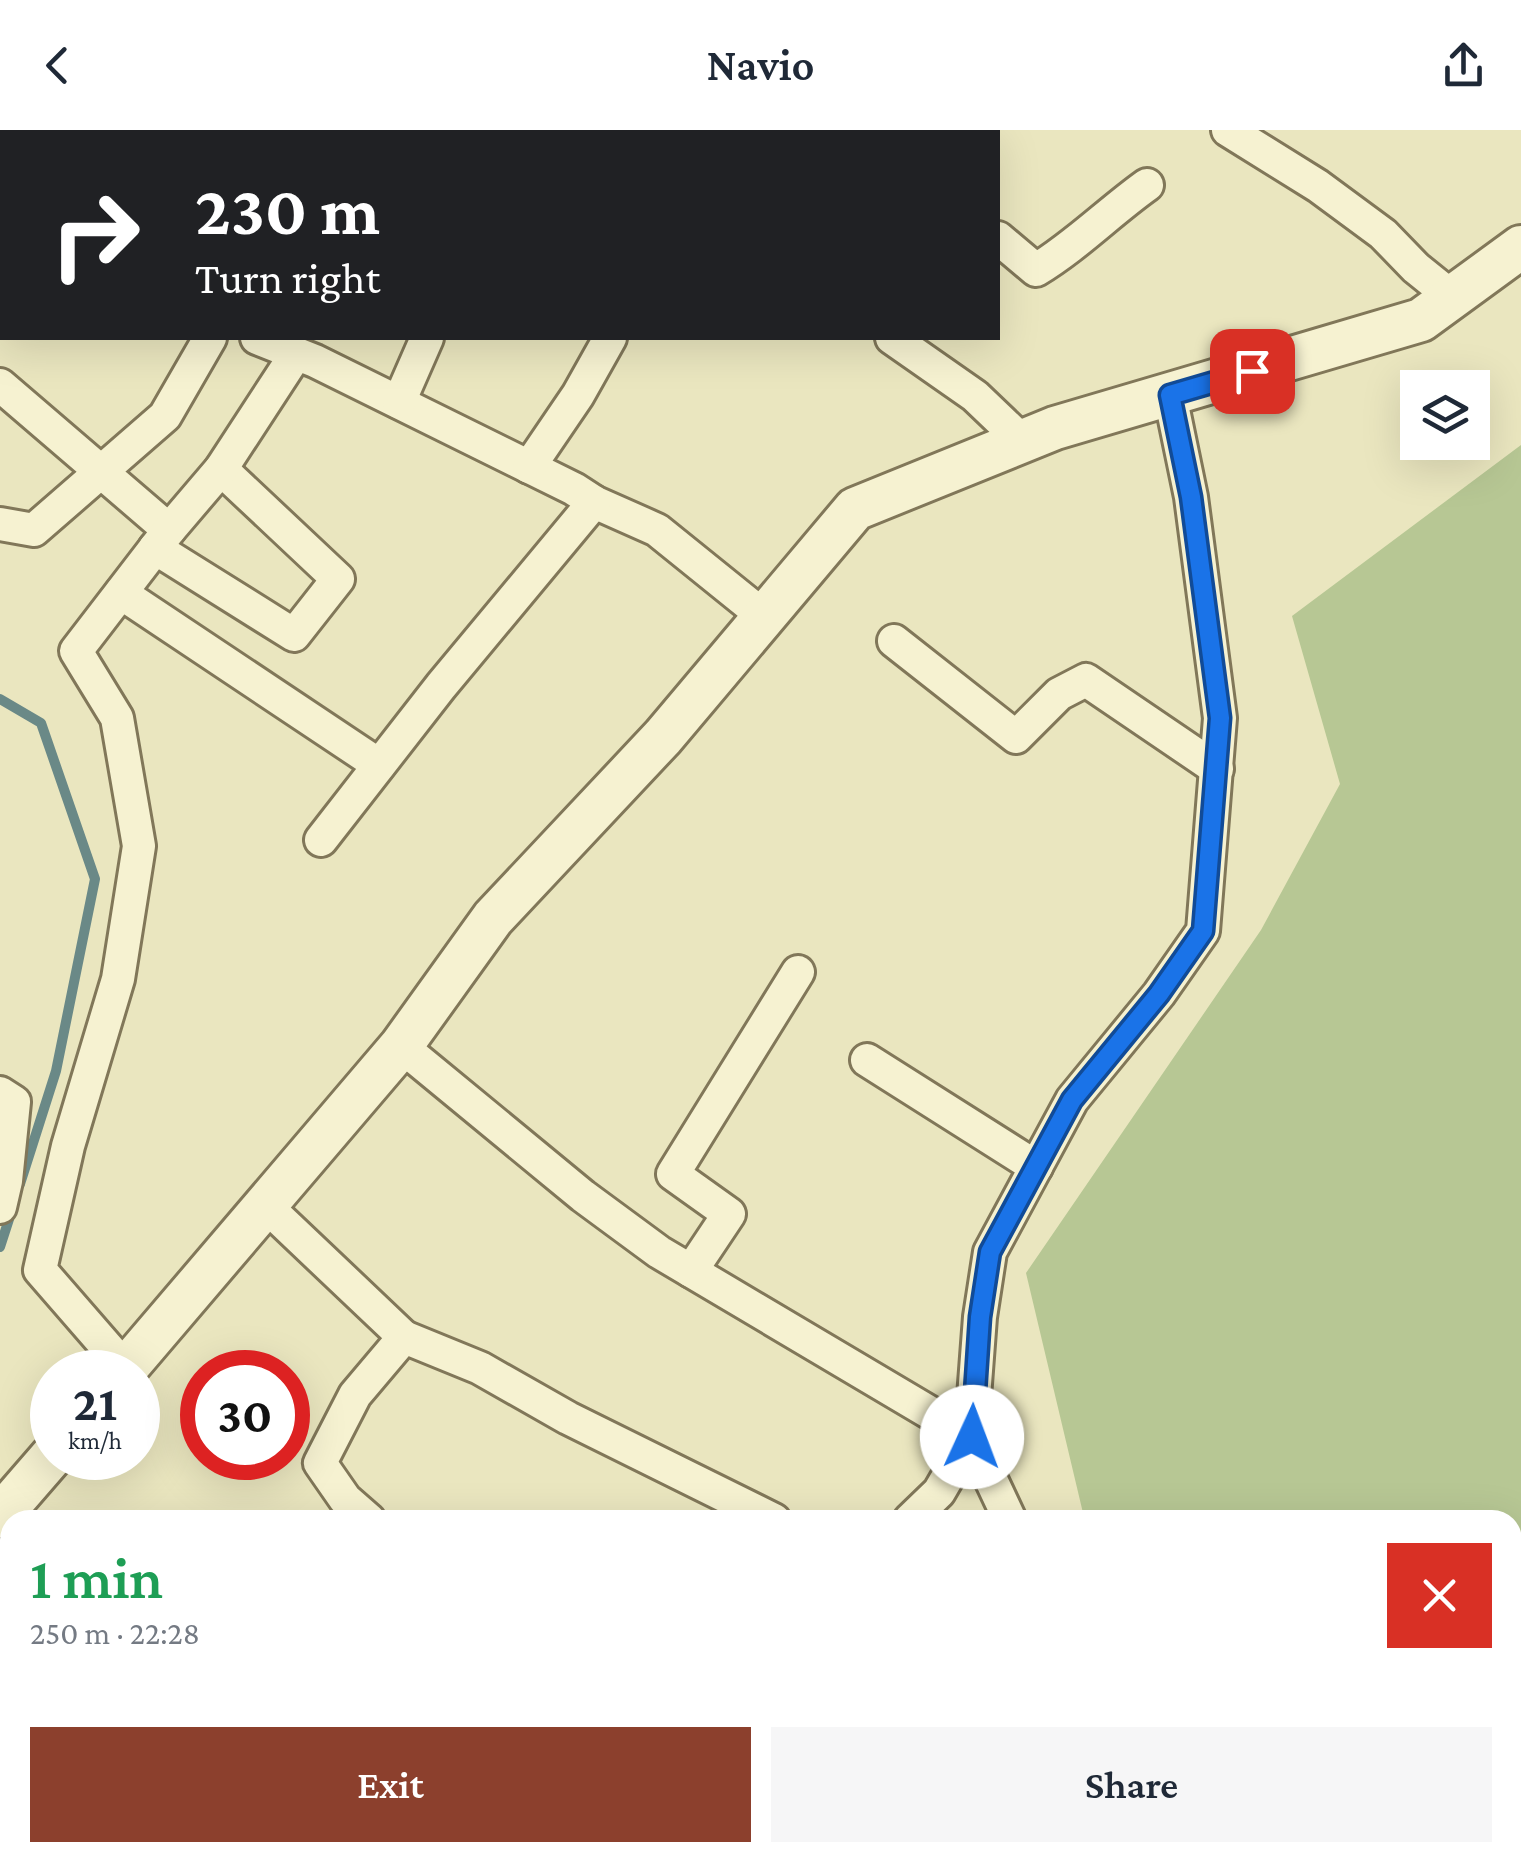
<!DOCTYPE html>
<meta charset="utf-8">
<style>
:root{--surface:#fff;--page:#f6f6f7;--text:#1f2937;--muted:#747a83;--accent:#8c402d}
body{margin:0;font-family:"Crimson Pro",serif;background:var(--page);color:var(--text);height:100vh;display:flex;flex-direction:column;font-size:38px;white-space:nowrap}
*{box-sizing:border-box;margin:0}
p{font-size:32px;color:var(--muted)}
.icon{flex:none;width:55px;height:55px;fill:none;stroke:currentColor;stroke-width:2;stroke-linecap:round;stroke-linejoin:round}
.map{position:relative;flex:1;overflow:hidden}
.sheet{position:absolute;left:0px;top:1380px;width:1522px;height:352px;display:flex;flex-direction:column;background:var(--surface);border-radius:30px 30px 0 0;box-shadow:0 10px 40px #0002}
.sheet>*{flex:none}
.top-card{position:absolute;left:0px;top:0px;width:1000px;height:210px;box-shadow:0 10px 40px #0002;background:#202124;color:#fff;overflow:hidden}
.controls{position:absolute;left:1400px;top:240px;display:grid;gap:20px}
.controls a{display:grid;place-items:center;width:90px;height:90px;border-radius:0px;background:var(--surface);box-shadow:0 10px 40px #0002;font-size:50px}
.speed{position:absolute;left:30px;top:1220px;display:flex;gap:20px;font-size:50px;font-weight:700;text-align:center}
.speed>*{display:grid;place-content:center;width:130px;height:130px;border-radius:50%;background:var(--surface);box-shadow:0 10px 40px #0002;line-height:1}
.speed small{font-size:25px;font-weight:400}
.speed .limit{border:15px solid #d22;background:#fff;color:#111}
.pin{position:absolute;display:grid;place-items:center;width:85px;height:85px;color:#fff;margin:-42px;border-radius:20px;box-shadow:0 5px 15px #0006}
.me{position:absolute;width:110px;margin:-55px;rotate:2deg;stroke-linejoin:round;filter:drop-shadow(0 0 8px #0008)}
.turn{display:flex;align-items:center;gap:35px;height:210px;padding:0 30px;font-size:45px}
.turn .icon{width:130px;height:130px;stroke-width:2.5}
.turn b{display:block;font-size:70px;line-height:85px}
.round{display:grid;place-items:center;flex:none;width:105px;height:105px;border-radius:0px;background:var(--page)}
.overview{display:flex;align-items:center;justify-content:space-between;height:170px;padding:0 30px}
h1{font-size:60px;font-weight:600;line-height:75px;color:#1e9e55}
.action{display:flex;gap:20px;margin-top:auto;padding:20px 30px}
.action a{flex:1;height:115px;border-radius:0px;background:var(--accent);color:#fff;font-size:40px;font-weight:600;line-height:115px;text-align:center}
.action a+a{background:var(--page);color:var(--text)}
header{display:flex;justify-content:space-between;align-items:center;height:130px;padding:0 30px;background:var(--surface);font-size:45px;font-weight:600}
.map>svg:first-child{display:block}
</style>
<header><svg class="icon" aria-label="back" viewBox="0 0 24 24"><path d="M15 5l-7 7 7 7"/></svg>Navio<svg class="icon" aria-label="share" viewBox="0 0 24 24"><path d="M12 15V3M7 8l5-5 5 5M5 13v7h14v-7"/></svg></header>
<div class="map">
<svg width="1521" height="1732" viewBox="0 0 1521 1732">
<rect width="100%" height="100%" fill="#eae6bf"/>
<polygon fill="#b7c794" points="1521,315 1521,1732 1353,1732 1346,1723 1512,1722 1512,1390 1089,1390 1083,1383 1026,1143 1261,800 1340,654 1292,486"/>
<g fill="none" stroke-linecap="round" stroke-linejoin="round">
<g stroke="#6a8987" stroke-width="10">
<polyline points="0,569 41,593 95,749 56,941 20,1054"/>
<polyline points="0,1117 12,1080"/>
<polyline points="0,1473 10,1454"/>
</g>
<defs>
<g id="minor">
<polyline points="777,0 783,2"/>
<polyline points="1228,0 1318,56 1383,104 1416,138 1452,167"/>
<polyline points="333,2 334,0"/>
<polyline points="536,2 537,0"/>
<polyline points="731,2 732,0"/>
<path d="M998,108l38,32c40,-24 73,-58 111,-85"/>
<polyline points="257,208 315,231 574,359 594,372 657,400 766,488"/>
<polyline points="892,208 975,266 1022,311"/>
<polyline points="0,255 169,400"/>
<polyline points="399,272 427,208"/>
<polyline points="529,337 578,265 610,208"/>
<polyline points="0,394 34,400 165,286 210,208"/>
<polyline points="155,418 294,505 338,449 221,339"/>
<polyline points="121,463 379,635"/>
<polyline points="894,511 1016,607 1059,564 1086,550 1217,639"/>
<polyline points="321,710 441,556 594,372"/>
<polyline points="401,916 583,1066 659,1122 971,1307 939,1362 910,1390"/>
<polyline points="867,930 1036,1037"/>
<polyline points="0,963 14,972 6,1051 0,1077"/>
<polyline points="265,1075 404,1207"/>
<polyline points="691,1141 729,1084 673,1044 798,842"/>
<polyline points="126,1239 40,1140 68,1016 118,849 139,716 117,588 76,521 169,400 221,339 296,224"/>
<polyline points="369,1390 345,1369 320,1333 355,1265 404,1207 480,1238 568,1288 774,1390"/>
<polyline points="1010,1390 971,1307 980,1187 990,1122 1072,970 1159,864 1203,801 1220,588 1191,367 1170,265"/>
<polyline points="0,1616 10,1620"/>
<polyline points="95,1722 98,1732"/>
<polyline points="653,1722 666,1732"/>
<polyline points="1243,1722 1247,1732"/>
<polyline points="889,1732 895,1722"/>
<polyline points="1050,1732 1051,1722"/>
</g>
<g id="tertiary">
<polyline points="123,1242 401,916 493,788 663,607 855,379 1055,298 1421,190 1521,117"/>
<polyline points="0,1386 52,1326"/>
</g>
</defs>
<use href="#minor" stroke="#817759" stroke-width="38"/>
<use href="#tertiary" stroke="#817759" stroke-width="48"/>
<use href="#minor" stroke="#f6f2d1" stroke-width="32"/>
<use href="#tertiary" stroke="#f6f2d1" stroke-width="42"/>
</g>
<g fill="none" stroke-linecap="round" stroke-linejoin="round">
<defs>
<polyline id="route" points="972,1307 980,1187 990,1122 1072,970 1159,864 1203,801 1220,588 1191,367 1170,265 1252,241"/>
</defs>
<use href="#route" stroke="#114b97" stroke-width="25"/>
<use href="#route" stroke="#1a73e8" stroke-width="18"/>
</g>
</svg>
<div class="controls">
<a><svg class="icon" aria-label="layers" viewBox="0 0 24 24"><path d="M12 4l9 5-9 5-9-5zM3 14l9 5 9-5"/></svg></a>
</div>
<div class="speed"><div>21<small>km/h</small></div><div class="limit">30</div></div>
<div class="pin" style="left:1252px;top:241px;background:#d93025"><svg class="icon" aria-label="arrive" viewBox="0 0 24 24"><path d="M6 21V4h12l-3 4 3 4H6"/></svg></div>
<svg class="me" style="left:972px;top:1307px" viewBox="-20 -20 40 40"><circle r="19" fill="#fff"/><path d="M0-13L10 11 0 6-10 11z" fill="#1a73e8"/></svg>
<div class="top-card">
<div class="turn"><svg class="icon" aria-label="right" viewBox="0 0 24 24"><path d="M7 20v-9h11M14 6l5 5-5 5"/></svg><div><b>230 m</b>Turn right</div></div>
</div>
<section class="sheet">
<div class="overview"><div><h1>1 min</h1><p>250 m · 22:28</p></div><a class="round" style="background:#d93025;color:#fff"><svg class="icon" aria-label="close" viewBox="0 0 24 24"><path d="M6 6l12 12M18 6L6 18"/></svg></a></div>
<div class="action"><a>Exit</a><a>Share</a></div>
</section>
</div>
